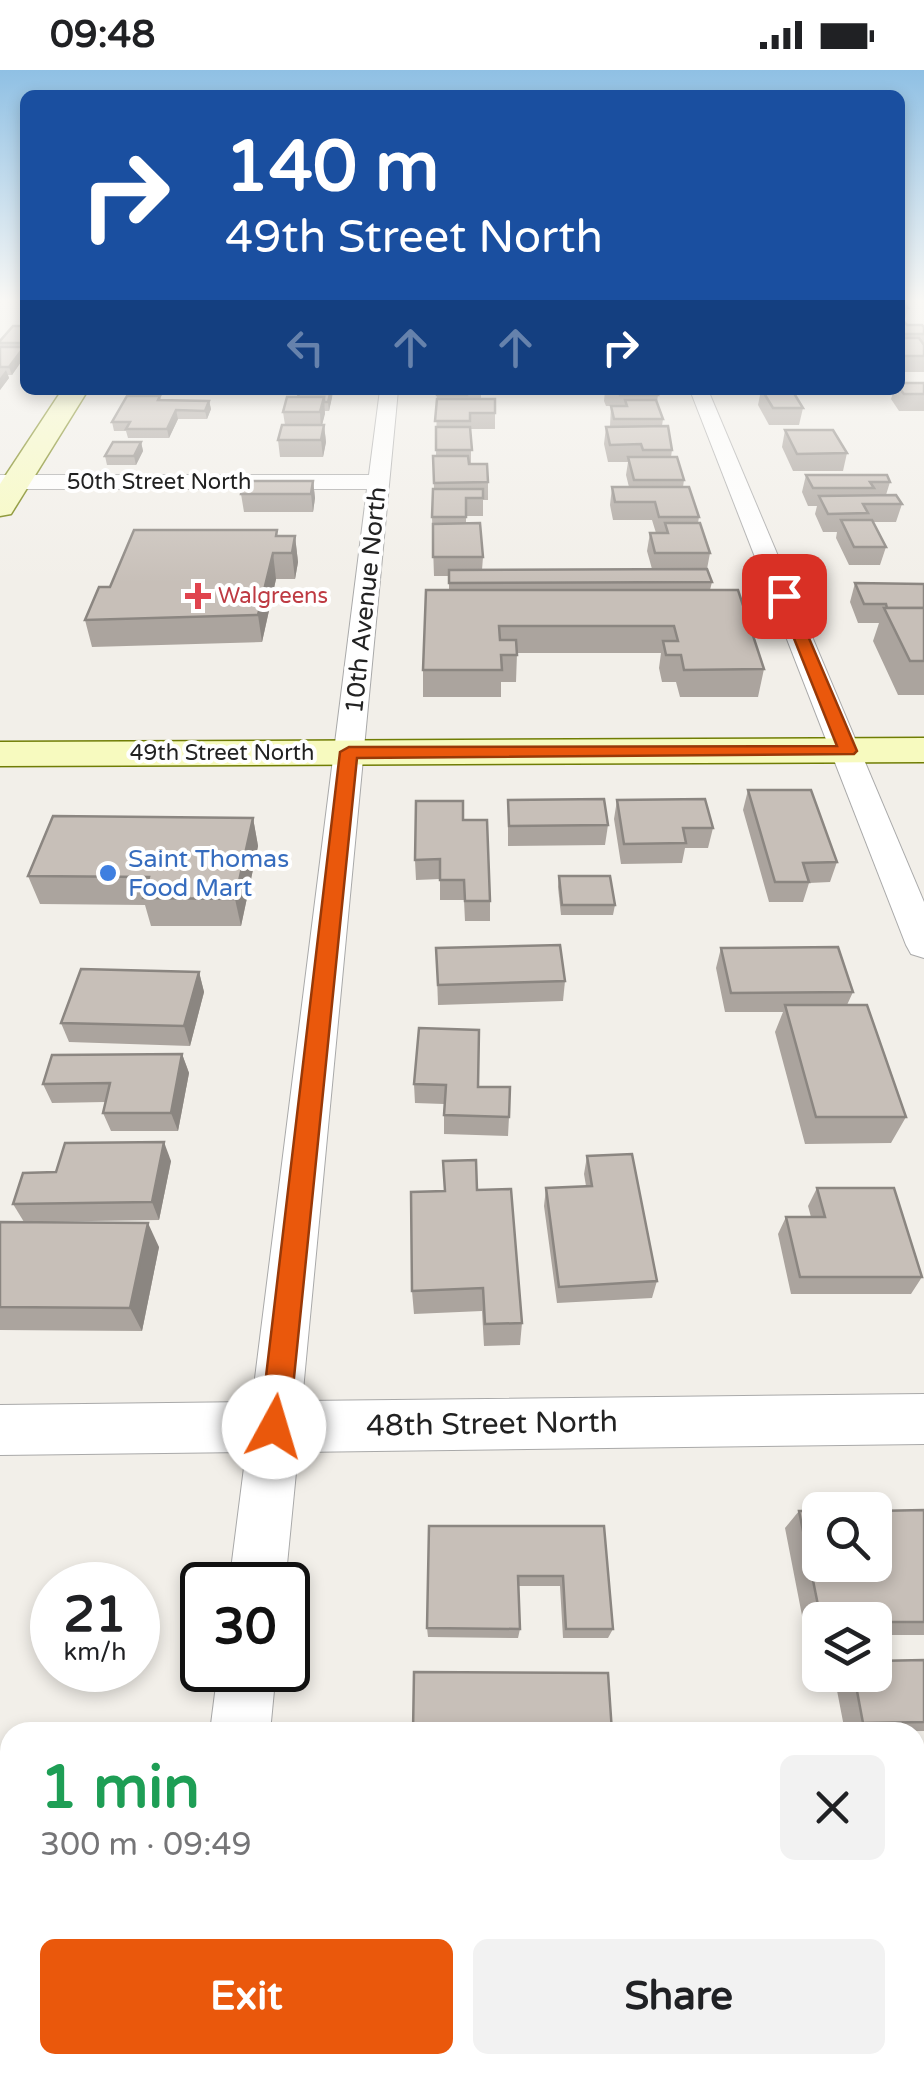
<!DOCTYPE html>
<meta charset="utf-8">
<style>
:root{--surface:#fff;--page:#f2f2f2;--text:#202124;--muted:#757577;--accent:#ea580c}
body{margin:0;font-family:"Varela Round",sans-serif;background:var(--page);color:var(--text);height:100vh;display:flex;flex-direction:column;font-size:38px;white-space:nowrap}
*{box-sizing:border-box;margin:0}
p{font-size:32px;color:var(--muted)}
.icon{flex:none;width:55px;height:55px;fill:none;stroke:currentColor;stroke-width:2;stroke-linecap:round;stroke-linejoin:round}
.map{position:relative;flex:1;overflow:hidden}
.details{position:absolute;left:0px;top:1652px;width:925px;height:352px;display:flex;flex-direction:column;background:var(--surface);border-radius:30px 30px 0 0;box-shadow:0 5px 15px #0003}
.details>*{flex:none}
.banner{position:absolute;left:20px;top:20px;width:885px;height:305px;border-radius:15px;box-shadow:0 5px 15px #0003;background:#1a4fa0;color:#fff;overflow:hidden}
.fabs{position:absolute;left:802px;top:1422px;display:grid;gap:20px}
.fabs a{display:grid;place-items:center;width:90px;height:90px;border-radius:15px;background:var(--surface);box-shadow:0 5px 15px #0003;font-size:50px}
.speed{position:absolute;left:30px;top:1492px;display:flex;gap:20px;font-size:50px;font-weight:700;text-align:center}
.speed>*{display:grid;place-content:center;width:130px;height:130px;border-radius:50%;background:var(--surface);box-shadow:0 5px 15px #0003;line-height:1}
.speed small{font-size:25px;font-weight:400}
.speed .limit{border:5px solid #111;border-radius:15px;background:#fff;color:#111}
.pin{position:absolute;display:grid;place-items:center;width:85px;height:85px;color:#fff;margin:-42px;border-radius:20px;box-shadow:0 5px 15px #0006}
.me{position:absolute;width:110px;margin:-55px;rotate:6deg;stroke-linejoin:round;filter:drop-shadow(0 0 8px #0008)}
.turn{display:flex;align-items:center;gap:35px;height:210px;padding:0 40px;font-size:45px}
.turn .icon{width:130px;height:130px;stroke-width:2.5}
.turn b{display:block;font-size:70px;line-height:85px}
.lanes{display:flex;align-items:center;height:95px;padding:0 40px;background:#0003;justify-content:center;gap:50px;direction:ltr}
.lanes .off{opacity:.35}
.round{display:grid;place-items:center;flex:none;width:105px;height:105px;border-radius:15px;background:var(--page)}
.headline{display:flex;align-items:center;justify-content:space-between;height:170px;padding:0 40px}
h1{font-size:60px;font-weight:700;line-height:75px;color:#1e9e55}
.action{display:flex;gap:20px;margin-top:auto;padding:20px 40px}
.action a{flex:1;height:115px;border-radius:15px;background:var(--accent);color:#fff;font-size:40px;font-weight:700;line-height:115px;text-align:center}
.action a+a{background:var(--page);color:var(--text)}
.status{display:flex;justify-content:space-between;align-items:center;height:70px;padding:0 50px;background:var(--surface);direction:ltr}
.status svg{height:28px;fill:currentColor}
.map>svg:first-child{display:block}
</style>
<div class="status"><b>09:48</b><svg viewBox="0 0 49 12"><path d="M0 12V9h3v3zM5 12V6h3v6zM10 12V3h3v9zM15 12V0h3v12zM26 1h20v11H26zM47 4h2v5h-2z"/></svg></div>
<div class="map">
<svg width="924" height="2003" viewBox="0 0 924 2003">
<rect width="100%" height="100%" fill="#f2efe9"/>
<g fill="none" stroke-linecap="round" stroke-linejoin="round">
<defs>
<g id="street">
<polygon points="380,320 398,320 302,1331 924,1324 924,1374 298,1382 285,1515 229,1515 246,1382 0,1385 0,1335 252,1332 367,419 0,419 0,405 369,405"/>
<polygon points="690,320 708,320 924,832 924,888 911,884 906,875"/>
<polygon points="218,1600 276,1600 270,1662 210,1662"/>
<polygon points="168,1995 238,1995 239,2003 167,2003"/>
</g>
<g id="secondary">
<polygon points="62,320 88,320 11,444 0,446 0,414"/>
<polygon points="924,668 924,692 0,696 0,672"/>
</g>
</defs>
<use href="#street" stroke="#a9a9a9" stroke-width="2"/>
<use href="#secondary" stroke="#707d05" stroke-width="3"/>
<use href="#street" fill="#fff" fill-rule="evenodd"/>
<use href="#secondary" fill="#f7fabf" fill-rule="evenodd"/>
</g>
<g fill="#aba49e">
<polygon points="900,232 908,238 904,252 907,255 924,257 924,302 900,302"/>
<polygon points="25,244 25,286 12,305 8,305 9,308 0,320 0,271 21,256 20,251"/>
<polygon points="924,313 924,341 899,341 891,329 894,320 900,320"/>
<polygon points="143,320 177,320 175,324 144,324"/>
<polygon points="255,320 333,320 329,341 325,341 322,355 324,355 326,372 323,387 280,387 278,370 285,355 283,342 298,325 256,325"/>
<polygon points="437,320 481,320 481,329 495,329 495,359 471,359 471,394 488,412 488,430 483,430 483,446 466,446 466,453 483,487 482,500 652,499 647,481 650,463 656,463 652,450 613,450 610,435 612,417 629,417 626,405 628,392 608,392 604,374 606,357 610,356 611,336 617,336 606,336 604,331 605,320 656,320 658,325 657,332 663,349 662,356 672,380 671,387 684,410 683,417 699,447 698,453 710,483 707,499 712,512 710,520 764,599 758,627 680,627 676,612 662,612 659,598 661,583 517,583 516,612 501,612 501,627 423,627 423,600 449,520 449,506 434,506 432,447 434,419 433,386 436,386"/>
<polygon points="761,320 803,338 799,355 769,355 758,335"/>
<polygon points="160,326 161,330 209,331 211,339 207,349 178,349 169,368 128,368 126,361 114,361 112,352"/>
<polygon points="785,360 847,383 843,401 793,401 782,377"/>
<polygon points="141,372 143,381 136,395 107,395 105,386"/>
<polygon points="806,405 890,412 886,425 902,434 896,452 873,452 886,477 880,495 849,495 836,468 837,462 823,462 815,444 817,436 808,436 802,422"/>
<polygon points="313,411 315,428 313,442 244,442 241,424"/>
<polygon points="278,466 295,466 298,492 295,509 276,509 262,572 92,577 85,550 110,517"/>
<polygon points="855,513 924,514 924,625 898,625 873,571 879,553 858,553 850,532"/>
<polygon points="748,720 837,792 830,812 809,813 803,832 769,832 743,740"/>
<polygon points="508,730 608,755 605,775 508,776"/>
<polygon points="617,730 713,758 708,778 685,778 682,793 621,794 614,749"/>
<polygon points="253,748 258,776 241,856 151,856 145,835 40,834 28,806"/>
<polygon points="463,750 490,831 490,851 465,851 464,830 440,830 440,809 416,810 415,790"/>
<polygon points="559,806 615,835 613,845 561,845 558,817"/>
<polygon points="436,878 565,911 563,931 438,935"/>
<polygon points="721,878 853,922 847,935 906,1047 891,1073 805,1074 775,962 783,942 725,942 716,898"/>
<polygon points="199,902 204,922 190,976 69,972 61,953"/>
<polygon points="182,984 189,1003 178,1061 111,1061 103,1043 105,1032 52,1033 43,1014"/>
<polygon points="414,1014 478,1017 509,1047 508,1066 444,1064 444,1034 415,1033"/>
<polygon points="587,1086 657,1211 652,1228 557,1233 544,1136 546,1118 586,1116 584,1104"/>
<polygon points="171,1091 159,1150 24,1152 13,1134"/>
<polygon points="817,1118 922,1207 911,1224 791,1224 778,1164 786,1147 811,1147 808,1136"/>
<polygon points="477,1120 522,1253 520,1275 484,1276 482,1241 414,1244 412,1221 444,1121"/>
<polygon points="0,1152 159,1177 142,1261 0,1260"/>
<polygon points="924,1440 924,1565 875,1565 875,1550 820,1550 820,1566 806,1566 785,1458 799,1441"/>
<polygon points="604,1456 613,1559 608,1568 563,1568 560,1516 518,1516 520,1559 518,1568 428,1567 427,1558"/>
<polygon points="924,1590 924,1661 845,1662 834,1605 875,1605"/>
</g>
<g fill="#8b8681">
<polygon points="24,277 25,286 12,305 9,297"/>
<polygon points="6,300 9,308 0,320 0,308"/>
<polygon points="331,320 333,320 332,328 329,341 328,332"/>
<polygon points="324,327 325,344 321,359 320,342"/>
<polygon points="209,331 211,339 207,349 205,341"/>
<polygon points="176,340 178,349 169,368 167,359"/>
<polygon points="324,355 326,372 323,387 321,370"/>
<polygon points="141,372 143,381 136,395 134,386"/>
<polygon points="313,411 315,428 313,442 311,424"/>
<polygon points="295,466 298,492 295,509 292,483"/>
<polygon points="273,483 276,509 262,572 258,545"/>
<polygon points="253,748 258,776 241,856 235,829"/>
<polygon points="199,902 204,922 190,976 184,956"/>
<polygon points="182,984 189,1003 178,1061 171,1043"/>
<polygon points="164,1072 171,1091 159,1150 152,1132"/>
<polygon points="148,1153 159,1177 142,1261 130,1238"/>
<polygon points="0,1810 4,1810 0,1828"/>
</g>
<g fill="#c7bfb8" stroke="#8b8681" stroke-width="2.5">
<polygon points="900,232 904,232 908,238 900,238"/>
<polygon points="900,247 907,255 922,255 924,257 924,264 900,264"/>
<polygon points="13,256 25,256 25,273 0,273 0,271"/>
<polygon points="900,268 919,268 924,275 924,286 901,286"/>
<polygon points="0,277 24,277 9,297 0,297"/>
<polygon points="900,313 924,313 924,324 904,324 900,319"/>
<polygon points="300,320 331,320 328,332 324,332 324,327 298,327"/>
<rect x="437" y="320" width="30" height="5"/>
<polygon points="619,320 656,320 658,325 620,325"/>
<polygon points="762,320 792,320 803,338 773,338"/>
<polygon points="127,326 160,326 158,330 209,331 205,341 176,340 167,359 126,359 130,352 112,352"/>
<polygon points="287,327 324,327 320,342 283,342"/>
<polygon points="437,329 495,329 495,343 470,343 470,351 435,351"/>
<polygon points="625,330 656,330 663,349 614,349 611,336 627,336"/>
<polygon points="282,355 324,355 321,370 278,370"/>
<polygon points="668,356 672,380 643,380 641,374 610,375 606,357"/>
<polygon points="436,357 470,357 472,380 436,380"/>
<polygon points="785,360 833,360 847,383 797,384"/>
<polygon points="113,372 141,372 134,386 105,386"/>
<polygon points="433,386 468,386 469,394 487,394 488,412 434,413"/>
<polygon points="628,387 677,387 684,410 634,410"/>
<polygon points="806,405 887,405 890,412 870,412 874,418 813,418"/>
<polygon points="244,411 313,411 311,424 241,424"/>
<polygon points="612,417 689,417 699,447 659,447 655,432 615,432"/>
<polygon points="433,419 483,419 483,428 466,428 466,447 432,447"/>
<polygon points="896,425 902,434 863,434 868,443 828,444 819,426"/>
<polygon points="841,450 872,450 886,477 854,477"/>
<polygon points="480,453 483,487 433,487 433,454"/>
<polygon points="665,453 700,453 710,483 655,483 650,463 668,463"/>
<polygon points="134,460 277,460 276,466 295,466 292,483 273,483 258,545 85,550 99,517 110,517"/>
<polygon points="707,499 712,512 449,513 449,500"/>
<polygon points="855,513 924,514 924,538 887,538 886,534 864,534"/>
<polygon points="426,520 738,520 764,599 684,600 681,585 666,585 663,571 678,571 674,556 499,556 500,570 516,570 517,585 501,585 502,600 423,600"/>
<polygon points="884,538 924,538 924,591 910,591"/>
<polygon points="748,720 811,720 837,792 803,793 809,812 775,812"/>
<polygon points="604,729 608,755 509,756 508,730"/>
<polygon points="705,729 713,758 683,758 686,773 624,774 617,730"/>
<polygon points="416,731 463,731 463,750 487,750 490,831 465,831 464,810 440,810 440,789 415,790"/>
<polygon points="53,746 253,748 235,829 143,828 149,807 28,806"/>
<polygon points="559,806 610,806 615,835 562,835"/>
<polygon points="560,875 565,911 438,915 436,878"/>
<polygon points="838,877 853,922 731,923 721,878"/>
<polygon points="81,899 199,902 184,956 61,953"/>
<polygon points="785,935 867,935 906,1047 816,1047"/>
<polygon points="419,958 479,960 478,1017 510,1017 509,1047 444,1045 446,1015 414,1014"/>
<polygon points="182,984 171,1043 103,1043 110,1013 43,1014 52,985"/>
<polygon points="164,1072 152,1132 13,1134 23,1103 56,1102 65,1073"/>
<polygon points="632,1084 657,1211 559,1217 546,1118 592,1116 587,1086"/>
<polygon points="476,1090 477,1120 511,1119 522,1253 485,1254 483,1218 412,1221 411,1122 445,1121 443,1091"/>
<polygon points="817,1118 894,1118 922,1207 800,1207 786,1147 825,1147"/>
<polygon points="0,1152 148,1153 130,1238 0,1237"/>
<polygon points="924,1440 924,1552 875,1552 875,1550 821,1550 799,1441 820,1441 820,1495 875,1495 875,1441"/>
<polygon points="429,1456 604,1456 613,1559 566,1559 563,1506 518,1506 520,1559 427,1558"/>
<polygon points="924,1590 924,1652 863,1653 854,1605 875,1605 875,1591"/>
<polygon points="414,1602 608,1603 612,1662 413,1662"/>
</g>
<linearGradient id="sky" x2="0" y2="1"><stop stop-color="#8fc0e4"/><stop offset="0.45" stop-color="#f9f8f5"/><stop offset="1" stop-color="#f9f8f5" stop-opacity="0"/></linearGradient>
<rect width="924" height="513" fill="url(#sky)"/>
<polygon fill="#ea580c" stroke="#983908" stroke-width="2.5" points="784,522 791,526 857,681 854,684 357,688 289,1357 285,1367 274,1371 264,1367 260,1357 340,682 349,677 837,676 777,526"/>
<path fill="#e0444e" stroke="#fff" stroke-width="4" d="M193 511h10v10h10v10h-10v10h-10v-10h-10v-10h10z"/>
<circle fill="#3f7fe0" stroke="#fff" stroke-width="4" cx="108" cy="803" r="10"/>
<g text-anchor="middle" dominant-baseline="central" stroke-width="8" stroke-linejoin="round" paint-order="stroke">
<g font-size="22" fill="#222" stroke="#fff">
<text x="159" y="412">50th Street North</text>
<text x="222" y="683">49th Street North</text>
</g>
<g font-size="22" fill="#be3a42" stroke="#fff" text-anchor="start">
<text x="218" y="526">Walgreens</text>
</g>
<g font-size="25" fill="#222" stroke="#fff">
<text transform="translate(366 530) rotate(-84)">10th Avenue North</text>
</g>
<g font-size="25" fill="#366cbe" stroke="#fff" text-anchor="start">
<text x="128" y="789">Saint Thomas<tspan x="128" dy="29">Food Mart</tspan></text>
</g>
<g font-size="30" fill="#222" stroke="#fff">
<text transform="translate(492 1354) rotate(-1)">48th Street North</text>
</g>
</g>
</svg>
<div class="fabs">
<a><svg class="icon" aria-label="search" viewBox="0 0 24 24"><circle cx="10" cy="10" r="6"/><path d="M15 15l6 6"/></svg></a>
<a><svg class="icon" aria-label="layers" viewBox="0 0 24 24"><path d="M12 4l9 5-9 5-9-5zM3 14l9 5 9-5"/></svg></a>
</div>
<div class="speed"><div>21<small>km/h</small></div><div class="limit">30</div></div>
<div class="pin" style="left:784px;top:526px;background:#d93025"><svg class="icon" aria-label="arrive" viewBox="0 0 24 24"><path d="M6 21V4h12l-3 4 3 4H6"/></svg></div>
<svg class="me" style="left:274px;top:1357px" viewBox="-20 -20 40 40"><circle r="19" fill="#fff"/><path d="M0-13L10 11 0 6-10 11z" fill="#ea580c"/></svg>
<div class="banner">
<div class="turn"><svg class="icon" aria-label="right" viewBox="0 0 24 24"><path d="M7 20v-9h11M14 6l5 5-5 5"/></svg><div><b>140 m</b>49th Street North</div></div>
<div class="lanes"><svg class="icon off" aria-label="left" viewBox="0 0 24 24"><path d="M17 20v-9H6M10 6l-5 5 5 5"/></svg><svg class="icon off" aria-label="ahead" viewBox="0 0 24 24"><path d="M12 20V5M6 11l6-6 6 6"/></svg><svg class="icon off" aria-label="ahead" viewBox="0 0 24 24"><path d="M12 20V5M6 11l6-6 6 6"/></svg><svg class="icon" aria-label="right" viewBox="0 0 24 24"><path d="M7 20v-9h11M14 6l5 5-5 5"/></svg></div>
</div>
<section class="details">
<div class="headline"><div><h1>1 min</h1><p>300 m · 09:49</p></div><a class="round"><svg class="icon" aria-label="close" viewBox="0 0 24 24"><path d="M6 6l12 12M18 6L6 18"/></svg></a></div>
<div class="action"><a>Exit</a><a>Share</a></div>
</section>
</div>
